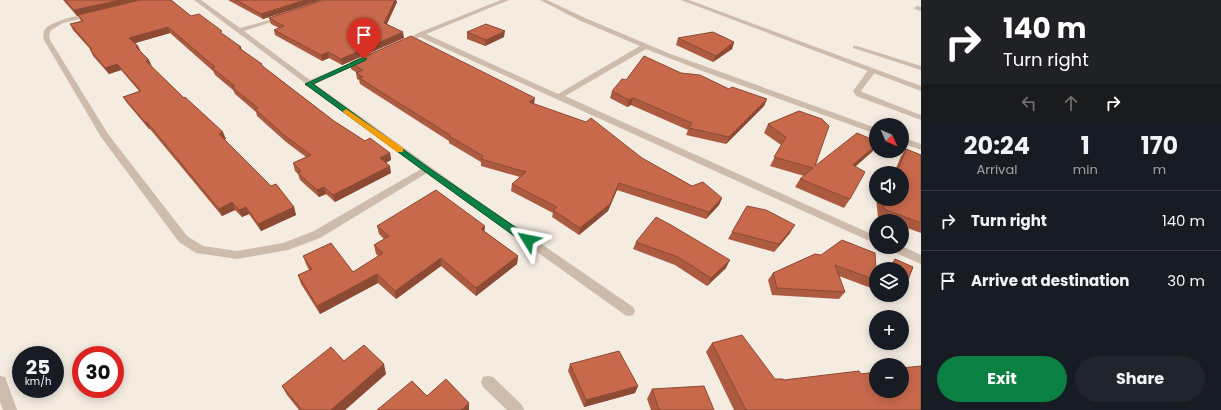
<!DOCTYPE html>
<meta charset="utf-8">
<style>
:root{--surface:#171b24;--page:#20242c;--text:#f1f3f6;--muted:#9ea1a6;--line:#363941;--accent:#0b8043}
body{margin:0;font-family:Poppins,sans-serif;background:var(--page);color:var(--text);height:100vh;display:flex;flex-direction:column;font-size:15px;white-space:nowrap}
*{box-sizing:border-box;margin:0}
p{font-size:13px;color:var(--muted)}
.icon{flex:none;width:22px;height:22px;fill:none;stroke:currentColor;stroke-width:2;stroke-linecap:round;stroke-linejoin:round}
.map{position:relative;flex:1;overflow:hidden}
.details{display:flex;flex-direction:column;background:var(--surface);width:300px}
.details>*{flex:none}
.top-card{background:#202124;color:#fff;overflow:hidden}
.needle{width:26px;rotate:135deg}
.fabs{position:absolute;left:869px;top:118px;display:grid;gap:8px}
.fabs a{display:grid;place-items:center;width:40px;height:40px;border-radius:50%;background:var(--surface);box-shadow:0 2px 10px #0003;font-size:20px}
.speed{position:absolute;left:12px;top:346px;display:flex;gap:8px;font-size:20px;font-weight:700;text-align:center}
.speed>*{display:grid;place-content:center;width:52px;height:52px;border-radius:50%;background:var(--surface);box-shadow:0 2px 10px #0003;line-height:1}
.speed small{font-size:10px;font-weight:400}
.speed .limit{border:6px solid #d22;background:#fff;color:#111}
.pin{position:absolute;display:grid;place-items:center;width:34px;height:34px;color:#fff;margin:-41px -17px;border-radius:50% 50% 50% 0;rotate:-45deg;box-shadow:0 0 4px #0007}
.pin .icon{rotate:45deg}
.me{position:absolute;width:44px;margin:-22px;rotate:305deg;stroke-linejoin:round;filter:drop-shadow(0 0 3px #0008)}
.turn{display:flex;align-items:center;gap:14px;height:84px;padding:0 16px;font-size:18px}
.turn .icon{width:52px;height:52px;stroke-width:2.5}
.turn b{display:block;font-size:28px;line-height:34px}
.lanes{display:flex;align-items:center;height:38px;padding:0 16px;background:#0003;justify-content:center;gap:20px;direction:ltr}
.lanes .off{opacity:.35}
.eta{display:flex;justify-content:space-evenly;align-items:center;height:68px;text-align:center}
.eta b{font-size:24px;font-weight:700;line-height:28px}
.button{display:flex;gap:8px;margin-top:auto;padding:8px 16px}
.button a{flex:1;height:46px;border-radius:24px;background:var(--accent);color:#fff;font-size:16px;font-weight:700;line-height:46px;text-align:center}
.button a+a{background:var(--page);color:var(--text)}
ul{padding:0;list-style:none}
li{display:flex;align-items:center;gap:12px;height:60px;padding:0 16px;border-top:1px solid var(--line)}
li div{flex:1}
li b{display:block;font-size:15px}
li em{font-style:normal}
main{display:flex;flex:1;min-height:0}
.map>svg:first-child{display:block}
</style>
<main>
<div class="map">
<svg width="921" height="410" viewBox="0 0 921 410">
<rect width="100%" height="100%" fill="#f4ebe1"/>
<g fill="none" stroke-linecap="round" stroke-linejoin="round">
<g fill="#cdbbac" fill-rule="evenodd">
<polygon points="917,6 921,7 921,11 915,9 914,8"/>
<polygon points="853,46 857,46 921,66 921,70 853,48"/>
<polygon points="869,69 872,69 876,71 861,91 862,92 921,115 921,120 856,96 853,91"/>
</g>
<g fill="#cdbbac" fill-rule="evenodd">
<path d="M194,0h7l39,28 44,-12v2l-40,13 66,49 50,-21h4v2l-49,23 145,104 173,119 2,4 -2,4 -4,1 -4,-1 -198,-142 -107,65 -32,12 -51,9 -41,-6 -17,-11 -78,-105 -57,-97c-1,-4 -1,-9 2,-12 7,-7 37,-15 47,-14v2l-30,7 -12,7 -2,5 1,5 58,94 79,102 16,10 34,5 46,-8 29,-11 109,-63 -113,-83h-3v-3z"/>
<polygon points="501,0 509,0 426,34 558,94 640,46 581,21 540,0 547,0 585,18 668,53 876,128 876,134 705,72 646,49 565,96 876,236 876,244 420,37 416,38 413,36 418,33"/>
<polygon points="681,0 689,0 921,86 921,91"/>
<polygon points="902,137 921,144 921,150 902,143"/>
<polygon points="902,246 921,255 921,264 889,250 888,247"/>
<polygon points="488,376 493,377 522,405 524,410 507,410 483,387 481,382 483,377"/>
</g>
<polygon fill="#cdbbac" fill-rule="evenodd" points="0,376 5,377 17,410 3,410 0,402"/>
</g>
<g fill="#ac5a40">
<polygon points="63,0 171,0 191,16 223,34 241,47 242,50 334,121 365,141 390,153 391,160 386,163 391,173 335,202 326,194 319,197 300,180 298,174 295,171 293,163 306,157 286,142 257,116 256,112 235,94 233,90 215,75 213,71 170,33 135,43 138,46 141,52 151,66 226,139 224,140 271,186 294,207 296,215 261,231 249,214 242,217 235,210 222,216 150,129 149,129 127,103 123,97 139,91 121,70 109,74 93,56 90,49 73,30 70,24 81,21 78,15 77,16"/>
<polygon points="228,0 322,0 263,19"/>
<polygon points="324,0 396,0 397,2 387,24 404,38 342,65 329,58 322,61 275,35 274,30 279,28 271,24 269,18"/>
<polygon points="467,32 504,37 485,46 467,39"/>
<polygon points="678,38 734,42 732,49 713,62 676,45"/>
<polygon points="350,63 534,104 642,158 692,186 722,198 719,205 706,219 617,190 608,211 579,235 552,217 553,213 511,191 512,184 520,177 481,166 481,162 449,143 449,141 360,84 359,80 357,79 356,73 357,73 351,69"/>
<polygon points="681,73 729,89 767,99 764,106 726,144 686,135 688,130 631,105 627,107 610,98 612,91 626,80"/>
<polygon points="799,111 815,166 873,151 855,166 850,199 844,208 795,187 800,179 804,176 770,166 781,145 764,133 768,124"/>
<polygon points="906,149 921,155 921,233 902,226 902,221 889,221 878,217 875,189 876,187 876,199 902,199 902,173 894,173 901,156"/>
<polygon points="747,206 790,233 774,252 728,239"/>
<polygon points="377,226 485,226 484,231 518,256 517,264 476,296 441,266 396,299 378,283 320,314 301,284 298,275 309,270 306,264 303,256 353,272 378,256 376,254 374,245 384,239 379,234"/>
<polygon points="636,242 726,268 707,286 675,265 633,249"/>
<polygon points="815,254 876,269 876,282 871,288 839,276 845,292 839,299 772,295 768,280 773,273"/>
<polygon points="895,259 913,267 906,285 902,289 902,269 889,269 892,263"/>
<polygon points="712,343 775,379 784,380 861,374 921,410 734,410 706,352"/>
<polygon points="344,361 386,374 345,410 299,410 287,395 282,386"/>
<polygon points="570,364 638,386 635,393 584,407 568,371"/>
<polygon points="652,389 714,410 651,410 647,399"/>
</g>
<g fill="#8c4a34">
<polygon points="121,0 147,0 77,16 74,10"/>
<polygon points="305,0 322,0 263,19 261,14"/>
<polygon points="395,0 396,0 397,2 385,28 384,23"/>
<polygon points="168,27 170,33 132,44 129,38"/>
<polygon points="505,31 504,37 485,46 486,40"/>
<polygon points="403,32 404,38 342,65 341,59"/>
<polygon points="734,42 732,49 713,62 716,56"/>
<polygon points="138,46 141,53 136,47"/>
<polygon points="328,52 329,58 322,61 321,55"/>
<polygon points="149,60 152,66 146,61"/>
<polygon points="117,64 121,70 109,74 105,68"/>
<polygon points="535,98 534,104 529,102"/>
<polygon points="633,98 631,105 627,107 629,100"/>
<polygon points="767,99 764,106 726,144 729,137"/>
<polygon points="145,122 147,122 150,129 149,129"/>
<polygon points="223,132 226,139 221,141 219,134"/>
<polygon points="876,145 876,147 873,151 847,174 853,165"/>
<polygon points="390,153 391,160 381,165 380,158"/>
<polygon points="390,166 391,173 335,202 333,195"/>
<polygon points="619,183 617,190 608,211 579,235 580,228"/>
<polygon points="324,187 326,194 319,197 317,190"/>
<polygon points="722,198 719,205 706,219 709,212"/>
<polygon points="232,202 235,210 222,216 219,209"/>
<polygon points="246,207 249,214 242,217 239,210"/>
<polygon points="294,207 296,215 261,231 258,224"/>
<polygon points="795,225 790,233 774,252 779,244"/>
<polygon points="485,226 484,235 481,229"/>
<polygon points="518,256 517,264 476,296 476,288"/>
<polygon points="441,258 441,266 396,299 395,291"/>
<polygon points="730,260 726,268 707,286 711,278"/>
<polygon points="377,274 378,283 320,314 317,306"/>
<polygon points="384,364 386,374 345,410 331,410"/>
<polygon points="638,386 635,393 584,407 586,400"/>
<polygon points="469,403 469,410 461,410"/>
</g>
<g fill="#c8694b" stroke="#8c4a34">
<polygon points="65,0 121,0 74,10"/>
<polygon points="140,0 171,0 191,16 199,14 222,31 220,32 241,47 239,48 262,64 261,65 334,121 365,141 370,138 390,153 380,158 390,166 333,195 324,187 317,190 298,173 301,171 293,163 311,155 284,135 255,109 258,108 232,87 235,86 212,68 215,67 168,27 129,38 138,46 136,47 149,60 146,61 184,98 185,97 223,132 219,134 271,186 276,184 294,207 258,224 246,207 239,210 232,202 219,209 147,122 145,122 123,97 141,91 117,64 105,68 90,49 92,49 70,24 83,21 78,15"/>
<polygon points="236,0 305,0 261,14"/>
<polygon points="324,0 395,0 384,23 403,32 341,59 328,52 321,55 274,30 284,26 269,18"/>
<polygon points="486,24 505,31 486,40 467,32"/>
<polygon points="713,32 734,42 716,56 678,38"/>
<polygon points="411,36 535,98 529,102 586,122 591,118 642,158 692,186 703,182 722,198 709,212 619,183 610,204 580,228 553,210 557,207 512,184 526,172 481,159 483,156 449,136 450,135 359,78 363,77 356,73 363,70 350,63"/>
<polygon points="644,56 681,73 700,75 729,89 732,87 767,99 729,137 689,128 692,123 633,98 629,100 612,91 622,79 626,80"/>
<polygon points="799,111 822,119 829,126 815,166 857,133 876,141 876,145 853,165 865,172 850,199 800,179 813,168 774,157 786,137 768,124"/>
<polygon points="906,149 921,155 921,223 884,209 882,199 902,199 902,173 897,173"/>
<polygon points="436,190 485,226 481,229 518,256 476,288 441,258 395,291 377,274 317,306 298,275 312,269 303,256 331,243 353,272 383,253 374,245 389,236 377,226"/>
<polygon points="747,206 766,210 795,225 779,244 732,232"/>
<polygon points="656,217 671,225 730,260 711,278 678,257 636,242"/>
<polygon points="842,240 875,253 876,269 876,280 835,265 845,292 777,288 773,273 815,254 821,255"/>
<polygon points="895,259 913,267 906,285 902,283 902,269 891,269"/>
<polygon points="742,335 775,379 783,379 784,380 859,371 861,374 876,372 876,391 902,391 902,368 921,366 921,410 746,410 712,343"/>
<polygon points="364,345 384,364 331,410 302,410 282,386 331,347 344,361"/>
<polygon points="619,351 638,386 586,400 570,364"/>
<polygon points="446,379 469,403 461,410 377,410 412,381 427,396"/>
<polygon points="704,386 714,410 659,410 652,389"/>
</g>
<polygon fill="#0b8043" stroke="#07532c" points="364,57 366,58 366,60 313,84 429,168 531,238 533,240 531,243 524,243 424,171 305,84"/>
<polygon fill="#f59e0b" points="346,109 403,148 403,152 397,152 344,113 343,111"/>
</svg>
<div class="fabs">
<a><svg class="needle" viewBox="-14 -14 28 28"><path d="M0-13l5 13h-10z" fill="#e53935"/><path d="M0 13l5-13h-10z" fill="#9ea1a6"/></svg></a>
<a><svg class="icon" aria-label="sound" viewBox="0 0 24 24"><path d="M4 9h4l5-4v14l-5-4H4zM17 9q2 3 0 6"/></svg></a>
<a><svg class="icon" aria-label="search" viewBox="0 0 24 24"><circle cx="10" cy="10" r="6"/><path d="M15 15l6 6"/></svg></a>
<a><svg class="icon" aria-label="layers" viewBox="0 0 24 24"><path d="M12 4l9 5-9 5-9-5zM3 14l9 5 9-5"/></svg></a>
<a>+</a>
<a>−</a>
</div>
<div class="speed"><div>25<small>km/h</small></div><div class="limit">30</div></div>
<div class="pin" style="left:364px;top:59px;background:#d93025"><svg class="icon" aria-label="arrive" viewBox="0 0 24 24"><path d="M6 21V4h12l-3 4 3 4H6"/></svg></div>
<svg class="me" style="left:528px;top:240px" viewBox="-20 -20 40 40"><path d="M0-17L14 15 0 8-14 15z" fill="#0b8043" stroke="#fff" stroke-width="4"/></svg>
</div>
<section class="details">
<div class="top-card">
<div class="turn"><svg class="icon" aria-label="right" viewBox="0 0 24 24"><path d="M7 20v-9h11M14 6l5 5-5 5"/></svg><div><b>140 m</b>Turn right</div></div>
<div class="lanes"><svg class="icon off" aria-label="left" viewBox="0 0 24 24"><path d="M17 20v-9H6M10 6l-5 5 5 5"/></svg><svg class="icon off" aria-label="ahead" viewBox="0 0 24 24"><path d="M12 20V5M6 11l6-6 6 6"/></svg><svg class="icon" aria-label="right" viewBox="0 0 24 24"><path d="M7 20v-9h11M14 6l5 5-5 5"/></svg></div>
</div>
<div class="eta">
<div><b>20:24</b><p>Arrival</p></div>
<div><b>1</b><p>min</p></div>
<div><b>170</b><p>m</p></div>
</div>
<ul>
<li><svg class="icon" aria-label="right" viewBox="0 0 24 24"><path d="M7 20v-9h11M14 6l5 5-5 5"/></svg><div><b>Turn right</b></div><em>140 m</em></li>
<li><svg class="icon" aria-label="arrive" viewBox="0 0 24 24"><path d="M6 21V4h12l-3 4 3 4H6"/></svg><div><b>Arrive at destination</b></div><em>30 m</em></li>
</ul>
<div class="button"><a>Exit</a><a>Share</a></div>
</section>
</main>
